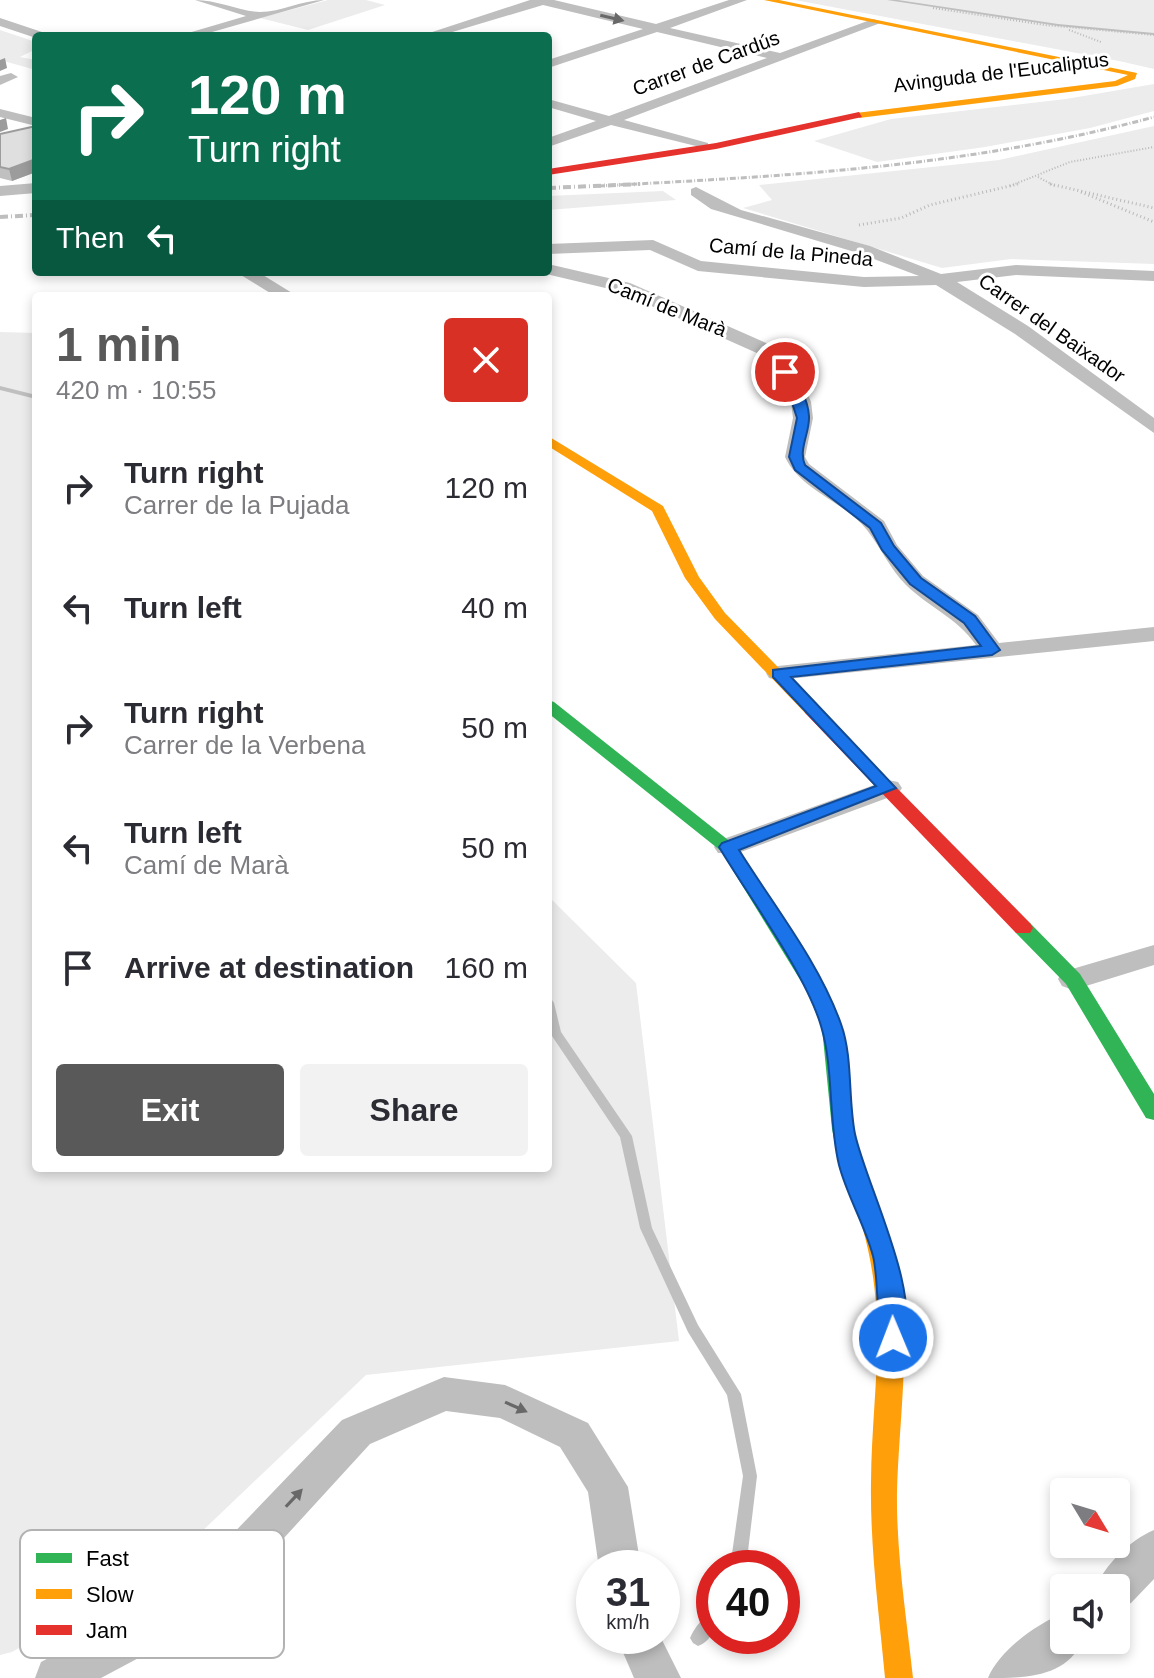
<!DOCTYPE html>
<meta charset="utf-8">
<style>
:root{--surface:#fff;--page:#f2f2f3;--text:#2b2b33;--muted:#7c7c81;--accent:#595959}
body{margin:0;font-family:Arial,sans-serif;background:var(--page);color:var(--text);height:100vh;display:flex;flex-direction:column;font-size:30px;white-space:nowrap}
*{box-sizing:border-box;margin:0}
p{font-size:26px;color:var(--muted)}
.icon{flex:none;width:44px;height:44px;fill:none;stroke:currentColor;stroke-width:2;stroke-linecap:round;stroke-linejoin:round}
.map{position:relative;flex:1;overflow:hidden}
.panel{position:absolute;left:32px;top:292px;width:520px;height:880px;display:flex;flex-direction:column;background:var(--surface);border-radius:8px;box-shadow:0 4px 12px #0003}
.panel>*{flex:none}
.hud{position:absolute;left:32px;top:32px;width:520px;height:244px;border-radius:8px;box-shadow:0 4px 12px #0003;background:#0b6e4f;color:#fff;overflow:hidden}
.needle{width:52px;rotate:128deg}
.fabs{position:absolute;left:1050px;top:1478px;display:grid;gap:16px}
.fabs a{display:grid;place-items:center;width:80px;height:80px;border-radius:8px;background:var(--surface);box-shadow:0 4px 12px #0003;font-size:40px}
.speed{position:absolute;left:576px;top:1550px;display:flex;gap:16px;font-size:40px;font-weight:700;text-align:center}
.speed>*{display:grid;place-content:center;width:104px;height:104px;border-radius:50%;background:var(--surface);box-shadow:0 4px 12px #0003;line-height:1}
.speed small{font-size:20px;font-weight:400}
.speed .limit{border:12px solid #d22;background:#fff;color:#111}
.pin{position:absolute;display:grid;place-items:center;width:68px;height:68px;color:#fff;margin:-34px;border:4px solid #fff;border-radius:50%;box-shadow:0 2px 8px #0007}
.me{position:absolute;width:88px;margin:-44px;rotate:359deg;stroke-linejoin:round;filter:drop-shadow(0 0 6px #0008)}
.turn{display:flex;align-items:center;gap:28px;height:168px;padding:0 24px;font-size:36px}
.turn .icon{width:104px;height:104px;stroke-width:2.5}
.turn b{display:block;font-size:56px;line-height:68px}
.then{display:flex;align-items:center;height:76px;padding:0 24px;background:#0003;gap:16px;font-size:30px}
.round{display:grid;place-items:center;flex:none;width:84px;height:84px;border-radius:8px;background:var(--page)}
.headline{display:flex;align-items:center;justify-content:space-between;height:136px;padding:0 24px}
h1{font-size:48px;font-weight:800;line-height:60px;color:var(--accent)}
.primary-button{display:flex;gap:16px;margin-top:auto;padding:16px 24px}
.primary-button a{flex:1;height:92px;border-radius:8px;background:var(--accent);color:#fff;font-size:32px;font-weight:800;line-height:92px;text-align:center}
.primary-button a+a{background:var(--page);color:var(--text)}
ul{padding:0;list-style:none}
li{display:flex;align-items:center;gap:24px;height:120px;padding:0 24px}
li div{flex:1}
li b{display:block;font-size:30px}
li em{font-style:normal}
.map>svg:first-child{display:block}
</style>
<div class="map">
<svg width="1154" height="1678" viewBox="0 0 1154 1678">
<rect width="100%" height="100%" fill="#fff"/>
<g fill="#ececec">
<polygon points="328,0 366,0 385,5 308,30 260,18"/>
<polygon points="795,0 1154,0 1154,69 1119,61"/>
<polygon points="0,30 36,42 36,49 20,57 36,60 36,70 0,60"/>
<polygon points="1154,84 1154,111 1090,128 985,147 877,162 814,141 891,119 1066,99"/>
<polygon points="1154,126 1154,264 1011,259 942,268 743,208 772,200 759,185 999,160"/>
<polygon points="663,191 676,200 548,210 548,196"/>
<polygon points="0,332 36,333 36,1168 548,1168 548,896 636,983 679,1341 366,1375 175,1557 12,1652 0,1655"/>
</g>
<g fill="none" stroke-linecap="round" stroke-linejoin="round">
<g fill="#bfbfbf" fill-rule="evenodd">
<polygon points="887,0 898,0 1058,24 1154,33 1154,35 1058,26"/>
<polygon points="0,386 36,395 36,399 0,390"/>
<polygon points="548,999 552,1000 554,1003 561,1032 632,1136 652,1228 698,1325 741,1394 757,1476 746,1568 730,1568 743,1476 727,1395 688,1332 640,1228 620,1137 550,1033 548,1024"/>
<path d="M714,1612c0,15 1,27 -16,34l-5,-3 -3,-5c4,-10 14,-23 24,-26z"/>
</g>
<g stroke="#b9b9b9" stroke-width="2" stroke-dasharray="1 2" stroke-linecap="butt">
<polyline points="933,8 1045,25 1154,35"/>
<polyline points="1069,30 1101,42"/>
<polyline points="1038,177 1055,186"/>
<polyline points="1010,186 1070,162 1154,147"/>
</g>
<g stroke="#b9b9b9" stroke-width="3" stroke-dasharray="1 3" stroke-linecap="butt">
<polyline points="1050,184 1154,208"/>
<polyline points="1081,192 1154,222"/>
<polyline points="859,225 901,218 930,205 1018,184"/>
</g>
<g fill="#bebebe" fill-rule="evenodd">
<path d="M195,0c23,0 43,11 65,12 21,0 42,-12 64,-12l-126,36h-20l68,-20z"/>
<polygon points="530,0 554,0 656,24 729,0 747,0 670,28 780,53 873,19 883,22 624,120 708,143 708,149 611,125 548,147 548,138 596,121 548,107 548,99 609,116 767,58 657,32 548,68 548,60 643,29 543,5 439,36 420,36"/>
<polygon points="0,18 45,33 47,36 36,38 0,26"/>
<polygon points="11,73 18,77 0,85 0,76"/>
<polygon points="0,109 36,118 36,126 0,117"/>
<polygon points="36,183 36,193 0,196 0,186"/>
<polygon points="696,187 741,210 870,246 941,274 1016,265 1154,271 1154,281 1016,275 957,282 1028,326 1154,418 1154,433 1015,334 936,285 864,287 698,271 650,250 548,254 548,244 653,240 701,261 864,277 919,276 858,253 711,209 691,195 691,189"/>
<path d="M548,264l82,19 143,63 32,41 6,15 2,16 -8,39 4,7 75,57 13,24 26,31 55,39 21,28 155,-16v14l-376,39 -9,-2 -3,-5 12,-7 198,-21c-20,-28 -46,-37 -70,-60 -16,-16 -25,-37 -39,-55 -23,-29 -66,-39 -82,-73l8,-39 -2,-16 -5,-14 -27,-34 -141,-63 -76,-18 6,-1z"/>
<polygon points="236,272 258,272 297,296 275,296"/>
<polygon points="888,780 898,782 902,788 898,794 738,853 718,853 714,847 718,841"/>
<polygon points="1154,945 1154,965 1073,990 1062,986 1058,979 1062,972"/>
<polygon points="444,1377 505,1385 588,1423 628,1487 641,1568 599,1568 588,1492 560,1447 500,1418 446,1411 370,1444 208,1621 101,1678 35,1678 41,1662 178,1591 342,1420"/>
<path d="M1154,1530v49l-23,24 -15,6v-21h-21c10,-23 35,-48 59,-58z"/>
<path d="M1064,1613v27h19c-17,38 -58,38 -95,38 11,-27 48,-54 76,-65z"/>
<polygon points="616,1636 660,1636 681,1678 634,1678"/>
</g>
<g fill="#30b455" fill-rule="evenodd">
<polygon points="548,700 554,702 737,847 827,991 842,1028 854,1129 862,1167 884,1226 881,1232 873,1235 865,1232 840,1167 832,1129 822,1028 807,991 721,851 548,713"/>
<polygon points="1023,922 1030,923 1080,974 1154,1094 1154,1120 1146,1118 1066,984 1016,933 1013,928"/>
</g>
<g fill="#ff9f0a" fill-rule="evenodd">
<polygon points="764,0 779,0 1137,73 1135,79 1117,86 859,118 856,113 1115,81 1128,75"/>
<polygon points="548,436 663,506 699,577 725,613 818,708 820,711 818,714 806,714 715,619 685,578 652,511 548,446"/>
<path d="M873,1217l8,3c41,78 15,202 16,288 1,57 10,114 16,170h-28c-6,-65 -15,-130 -14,-196 1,-94 18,-162 -9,-256l3,-6z"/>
</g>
<g fill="#e5322d" fill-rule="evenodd">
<polygon points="859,112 862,117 716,149 548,175 548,169 716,143"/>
<polygon points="812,706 818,708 1030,923 1033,928 1030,933 1016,933 806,714 804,711 806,708"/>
</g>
<path stroke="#bebebe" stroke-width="3" stroke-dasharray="6 2 1 2" stroke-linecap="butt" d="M598,186c190,-10 371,-19 556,-69"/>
<g stroke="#bebebe" stroke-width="4" stroke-dasharray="8 3 1 3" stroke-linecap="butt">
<polyline points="548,188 640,184"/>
<polyline points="0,217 36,215"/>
</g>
</g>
<polygon fill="#c0c0c0" points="36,126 36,172 12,181 0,178 0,134"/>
<g fill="#9c9c9c">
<polygon points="5,58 7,68 0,71 0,60"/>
<polygon points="6,118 8,129 0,132 0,120"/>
<polygon points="36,159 36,172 12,181 9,169"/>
</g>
<polygon fill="#dfdfdf" stroke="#9c9c9c" stroke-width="2" points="36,126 36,159 9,169 0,167 0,134"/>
<defs><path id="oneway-solid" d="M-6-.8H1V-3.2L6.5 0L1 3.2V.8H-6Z" transform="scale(2)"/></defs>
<g fill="#686868">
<use href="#oneway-solid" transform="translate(612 18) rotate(13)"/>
<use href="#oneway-solid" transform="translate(516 1407) rotate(24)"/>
<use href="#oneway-solid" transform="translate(294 1498) rotate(-47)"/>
</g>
<path fill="#1a73e8" stroke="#114b97" stroke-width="2" d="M781,369h8c9,14 19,30 20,47 1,17 -11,33 -4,49l76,58 13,23 27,32 54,38 25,34 -8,5 -201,22 105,111 -157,62c35,56 80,112 102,174 12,33 7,75 14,110 11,51 70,164 46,212l-8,3 -9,-3c-8,-16 -5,-67 -11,-90 -8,-31 -26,-60 -34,-91 -11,-45 -5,-96 -18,-139 -15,-52 -72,-129 -102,-179l3,-4 154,-57 -103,-109v-7l208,-24 -17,-23 -54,-39 -28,-34 -12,-22 -75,-58 -6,-13 8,-39z"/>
<g text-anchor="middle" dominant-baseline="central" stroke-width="6" stroke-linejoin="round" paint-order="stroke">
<g font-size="20" fill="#000" stroke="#fff">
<text transform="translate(706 63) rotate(-20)">Carrer de Cardús</text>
<text transform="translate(1001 72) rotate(-7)">Avinguda de l'Eucaliptus</text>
<text transform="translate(791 252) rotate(5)">Camí de la Pineda</text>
<text transform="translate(667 307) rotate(22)">Camí de Marà</text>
<text transform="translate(1052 328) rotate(35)">Carrer del Baixador</text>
</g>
</g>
<rect x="20" y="1530" width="264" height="128" rx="12" fill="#fff" stroke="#b2b2b2" stroke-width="2"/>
<rect x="36" y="1553" width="36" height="10" fill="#30b455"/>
<rect x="36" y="1589" width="36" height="10" fill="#ff9f0a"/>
<rect x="36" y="1625" width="36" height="10" fill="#e5322d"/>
<g font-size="22" fill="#000">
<text x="86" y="1566">Fast</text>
<text x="86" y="1602">Slow</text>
<text x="86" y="1638">Jam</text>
</g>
</svg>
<div class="fabs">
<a><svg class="needle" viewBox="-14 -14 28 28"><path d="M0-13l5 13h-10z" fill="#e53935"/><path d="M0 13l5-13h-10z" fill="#7c7c81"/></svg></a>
<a><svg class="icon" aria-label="sound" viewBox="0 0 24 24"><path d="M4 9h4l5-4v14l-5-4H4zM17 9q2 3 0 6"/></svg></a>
</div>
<div class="speed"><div>31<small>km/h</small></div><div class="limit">40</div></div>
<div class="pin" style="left:785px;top:372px;background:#d93025"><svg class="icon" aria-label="arrive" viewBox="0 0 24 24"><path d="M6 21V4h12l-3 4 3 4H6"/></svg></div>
<svg class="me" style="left:893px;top:1338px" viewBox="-20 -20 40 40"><circle r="17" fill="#1a73e8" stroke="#fff" stroke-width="3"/><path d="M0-11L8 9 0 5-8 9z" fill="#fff"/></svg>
<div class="hud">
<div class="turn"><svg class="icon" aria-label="right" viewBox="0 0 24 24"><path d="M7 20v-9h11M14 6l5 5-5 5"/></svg><div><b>120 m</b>Turn right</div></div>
<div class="then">Then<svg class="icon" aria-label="left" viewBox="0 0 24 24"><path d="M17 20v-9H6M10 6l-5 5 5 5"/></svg></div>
</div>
<section class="panel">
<div class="headline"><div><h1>1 min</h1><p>420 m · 10:55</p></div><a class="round" style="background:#d93025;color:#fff"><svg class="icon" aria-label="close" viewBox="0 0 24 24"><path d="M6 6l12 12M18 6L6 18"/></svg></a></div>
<ul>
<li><svg class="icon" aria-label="right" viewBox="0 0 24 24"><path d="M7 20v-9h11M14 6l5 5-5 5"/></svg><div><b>Turn right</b><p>Carrer de la Pujada</p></div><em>120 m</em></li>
<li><svg class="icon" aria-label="left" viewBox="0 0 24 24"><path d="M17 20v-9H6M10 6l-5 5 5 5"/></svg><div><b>Turn left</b></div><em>40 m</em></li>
<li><svg class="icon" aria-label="right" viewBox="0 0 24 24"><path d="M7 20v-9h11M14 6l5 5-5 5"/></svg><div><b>Turn right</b><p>Carrer de la Verbena</p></div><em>50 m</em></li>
<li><svg class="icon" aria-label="left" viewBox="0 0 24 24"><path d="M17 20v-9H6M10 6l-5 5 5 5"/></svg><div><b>Turn left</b><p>Camí de Marà</p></div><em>50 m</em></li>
<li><svg class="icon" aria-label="arrive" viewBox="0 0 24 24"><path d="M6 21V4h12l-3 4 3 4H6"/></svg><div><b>Arrive at destination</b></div><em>160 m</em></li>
</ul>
<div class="primary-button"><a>Exit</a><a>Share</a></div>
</section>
</div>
